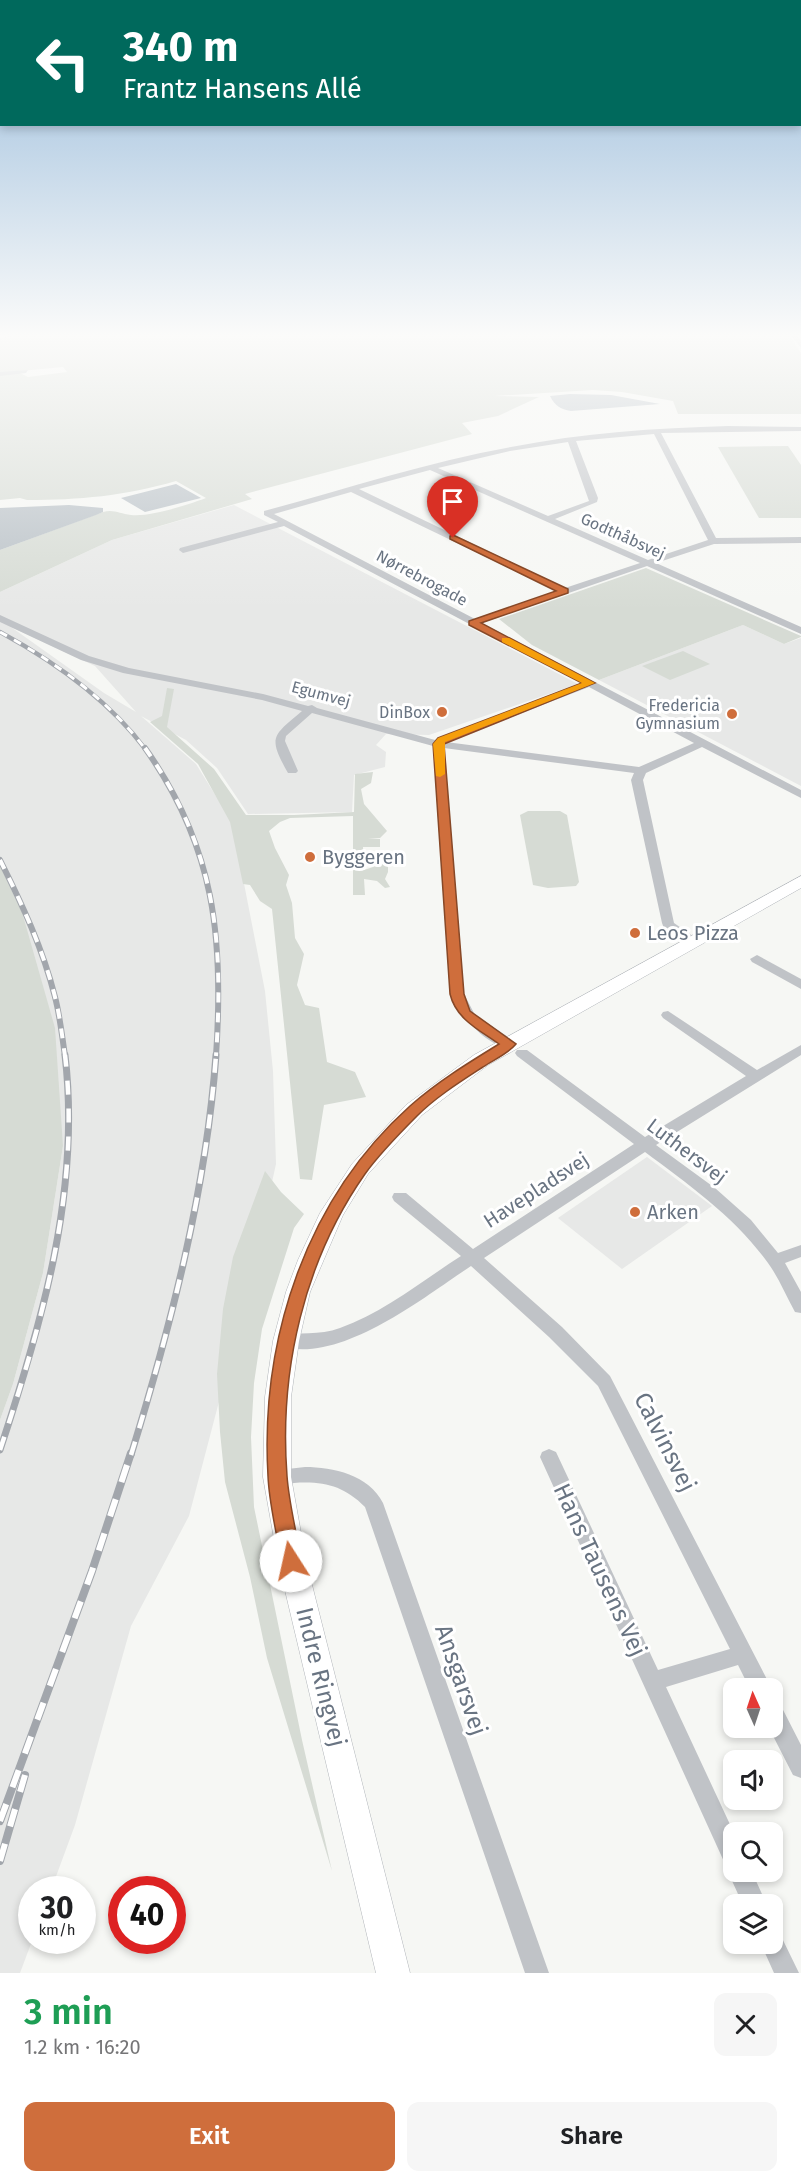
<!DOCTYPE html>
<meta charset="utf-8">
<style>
:root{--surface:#fff;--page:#f6f6f6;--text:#202124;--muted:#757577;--accent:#cf6e3c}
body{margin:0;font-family:"Fira Sans",sans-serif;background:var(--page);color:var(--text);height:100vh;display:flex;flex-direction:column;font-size:22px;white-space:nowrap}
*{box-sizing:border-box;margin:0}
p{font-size:20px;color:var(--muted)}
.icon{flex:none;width:33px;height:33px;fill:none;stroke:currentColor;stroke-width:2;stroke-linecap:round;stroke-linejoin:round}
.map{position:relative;height:1973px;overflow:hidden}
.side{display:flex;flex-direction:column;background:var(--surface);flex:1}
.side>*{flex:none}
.banner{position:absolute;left:0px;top:0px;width:801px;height:126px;box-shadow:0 3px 9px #0003;background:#00695c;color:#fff;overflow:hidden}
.needle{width:39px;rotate:357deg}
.tools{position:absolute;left:723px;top:1678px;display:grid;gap:12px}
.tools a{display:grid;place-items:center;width:60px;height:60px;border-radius:12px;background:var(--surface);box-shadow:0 3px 9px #0003;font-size:30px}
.speed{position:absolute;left:18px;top:1876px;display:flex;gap:12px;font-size:30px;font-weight:700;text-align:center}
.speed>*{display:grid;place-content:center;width:78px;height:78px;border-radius:50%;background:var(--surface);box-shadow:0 3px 9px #0003;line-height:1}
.speed small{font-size:15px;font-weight:400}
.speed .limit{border:9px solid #d22;background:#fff;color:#111}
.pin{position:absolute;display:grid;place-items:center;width:51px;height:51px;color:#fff;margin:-62px -26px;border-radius:50% 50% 50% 0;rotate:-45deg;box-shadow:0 0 6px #0007}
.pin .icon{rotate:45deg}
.me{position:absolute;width:66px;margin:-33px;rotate:350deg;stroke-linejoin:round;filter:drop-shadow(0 0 4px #0008)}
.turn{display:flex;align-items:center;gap:21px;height:126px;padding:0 24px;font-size:27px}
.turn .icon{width:78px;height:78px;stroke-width:2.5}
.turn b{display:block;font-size:42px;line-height:51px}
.round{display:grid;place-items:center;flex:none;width:63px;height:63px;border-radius:12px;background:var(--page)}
.summary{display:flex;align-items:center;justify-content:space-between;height:102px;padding:0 24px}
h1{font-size:36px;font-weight:600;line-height:45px;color:#1e9e55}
.primary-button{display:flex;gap:12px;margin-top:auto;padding:12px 24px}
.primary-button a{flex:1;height:69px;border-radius:12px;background:var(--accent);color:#fff;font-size:24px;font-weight:600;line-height:69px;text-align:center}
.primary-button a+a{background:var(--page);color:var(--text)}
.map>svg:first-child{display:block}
</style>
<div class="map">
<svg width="801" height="1973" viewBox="0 0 801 1973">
<rect width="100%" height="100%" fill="#f6f7f4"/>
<g fill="#e7e8e7" fill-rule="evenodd">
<path d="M234,505l344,179 -149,51 -43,-1 -10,11 10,7 -1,15 -31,8 -2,37 -104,2 -31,-46 -31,-28 -45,-24 55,48 36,58 33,169 8,80 3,93 -28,127 -59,225 -58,110 -56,199 -24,65h-19v51l-12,32h-20v-553l13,-36 30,-111 20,-127 -41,-234 -22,-46v-274l112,-52zM11,627l84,39 41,46 -32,-19z"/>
<polygon points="743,625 784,644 801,638 801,786 599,680"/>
<polygon points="647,1157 712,1206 622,1269 558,1218"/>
</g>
<g fill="#d6dbd4">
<path d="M29,333h759l13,20v61h-123l-5,-13 -51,-9 -29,-2 -99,6 45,1 -41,19 -36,7 10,11 -227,60 7,5 -140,41 -112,52v-42l103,-38c11,-3 17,2 28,3 20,2 56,-10 75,-17l-30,-17c-51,15 -97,19 -149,19l-7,-2 -20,2v-126l18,-2 10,5 39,-5 -4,-5 -63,6v-34z"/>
<polygon points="788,446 801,465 801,518 759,518 718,447"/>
<polygon points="646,568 801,636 801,637 784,644 743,625 599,680 532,645 499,619"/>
<polygon points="683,651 710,664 670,680 642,666"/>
<polygon points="167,688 174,689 167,727 214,769 246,815 294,815 354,812 355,774 373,772 371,783 361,789 364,804 387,831 380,838 368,839 380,839 380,847 363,847 364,870 388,862 388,872 385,879 390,887 385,888 377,881 364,879 365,895 353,895 353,816 290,818 280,822 269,831 275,848 289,875 286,885 292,903 295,938 304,954 297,985 305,1005 319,1008 327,1062 355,1072 366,1097 324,1105 312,1180 300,1179 272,909 260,901 250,885 243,884 230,822 198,764 150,722 162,716"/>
<polygon points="528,811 560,811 567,815 579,882 576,886 548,888 533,885 520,815"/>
<polygon points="0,866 22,912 55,1028 63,1146 43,1273 13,1384 0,1420"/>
<polygon points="265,1171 281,1192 304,1214 294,1228 262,1329 254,1383 251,1437 254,1507 302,1740 332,1871 267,1658 250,1577 225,1482 220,1432 217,1374 223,1309 233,1257"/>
</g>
<g fill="#b8c0c6">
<path d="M570,394l41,1 49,9 -89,7c-11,-2 -16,-5 -21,-15z"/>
<polygon points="176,484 201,498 145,512 121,498"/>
<polygon points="69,505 103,508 103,512 96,515 0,550 0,508"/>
</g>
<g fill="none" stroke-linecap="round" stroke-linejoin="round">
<defs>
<polygon id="secondary" points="801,876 801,888 488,1065 422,1115 368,1174 343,1215 310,1292 299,1341 291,1397 291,1477 306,1561 410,1973 376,1973 278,1561 263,1477 265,1397 273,1341 286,1292 298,1260 320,1213 352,1164 406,1105 474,1055"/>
<polygon id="primary" points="0,333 17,333 0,339"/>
</defs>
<use href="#secondary" stroke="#b1b5ba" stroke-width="1"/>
<use href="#primary" stroke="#b2b5b9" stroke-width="2"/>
<g fill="#c0c3c7" fill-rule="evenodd">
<polygon points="789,333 796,333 801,341 801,348"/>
<polygon points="28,370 26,373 0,376 0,372"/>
<path d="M728,426l73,1v4l-140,2 55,105 85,-1v6l-87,1 -58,19 145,64v7l-154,-68 -165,57 319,167v8l-99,-51 -56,26 -3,7 31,143 23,16 2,3 -7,4 -27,-15 -3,-8 -31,-143 3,-7 -190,-25 20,246 11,21 39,26 2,3 -2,3c-22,6 -57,-34 -64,-53l-17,-248 -121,-33 -26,23 -1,5 13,30 -2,2h-8c-21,-37 -15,-37 14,-62l-40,-11 -139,-27 -42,-13 -81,-38v-7l89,41 40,12 134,26 45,12 4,-1 5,3 118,32 146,-57 -297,-157 -101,27 -4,-3 1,-2 98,-26 -14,-7v-4c82,-22 163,-49 247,-64 72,-14 144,-19 217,-21zM654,434l54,106 -60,20 -93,-41 42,-17 1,-4 -22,-57zM568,442l21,59 -41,15 -110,-48 72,-17zM430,470l210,93 -75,25 -206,-99zM351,492l206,99 -82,28 -201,-105zM589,687l105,56 -55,24 -193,-25z"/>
<polygon points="757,955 801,979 801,989 752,962 750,959"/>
<path d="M668,1011l89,59 44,-25v10l-145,90 59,43 36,32 27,33 23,-8v12l-16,6 16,29v21l-6,-1c-9,-16 -16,-34 -27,-49 -33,-46 -79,-78 -123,-111l-161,106 78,69 48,49 162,313h-22l-12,-24 -72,22 68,146v39h18l15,33h-24l-15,-33 2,-4 -4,-2 -186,-409 2,-5 7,-3 7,3 102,218 72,-21 -132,-263 -49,-49 -78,-71c-47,31 -131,99 -191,80l-3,-5 3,-5c18,-5 39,0 60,-8 43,-15 82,-47 121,-72l-67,-55 -2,-4 2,-4h12l67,56 161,-105 -117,-88 -2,-3 2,-3h10l118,87 101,-61 -83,-58 -2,-3 2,-3z"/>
<path d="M305,1467c28,0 64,8 78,36l166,470h-24l-160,-466c-21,-21 -41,-26 -71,-24 -8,1 -15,2 -24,0l-2,-6 2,-6z"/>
<polygon points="772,1701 780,1704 801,1745 801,1778 793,1775 769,1728 772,1728"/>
<polygon points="772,1930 780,1934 799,1973 774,1973 761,1944 772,1944"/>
</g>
<use href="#secondary" fill="#fff" fill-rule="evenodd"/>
<use href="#primary" fill="#fff" fill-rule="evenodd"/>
<defs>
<path id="rail-far3" d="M0,632c55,30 108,67 146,118"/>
<g id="rail-far2">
<path d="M145,748c70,99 79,190 71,308"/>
<path d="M0,860c22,44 43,89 55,137 5,19 7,39 10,59"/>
</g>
<g id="rail-far1">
<path d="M0,1450c42,-127 81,-260 65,-395"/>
<path d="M131,1455c40,-130 75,-264 85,-400"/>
</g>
<g id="rail">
<polyline points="0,1821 92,1571 131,1453"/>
<polyline points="0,1861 25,1775"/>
</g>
</defs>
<use href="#rail-far3" stroke="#a2a6ac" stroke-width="4.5"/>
<use href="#rail-far2" stroke="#a2a6ac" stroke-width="6"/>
<use href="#rail-far1" stroke="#a2a6ac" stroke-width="7"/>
<use href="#rail" stroke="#a2a6ac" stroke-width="8"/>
<use href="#rail-far3" stroke="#fff" stroke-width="3" stroke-dasharray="8" stroke-linecap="butt"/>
<use href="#rail-far2" stroke="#fff" stroke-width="4" stroke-dasharray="10" stroke-linecap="butt"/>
<use href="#rail-far1" stroke="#fff" stroke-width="4.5" stroke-dasharray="14" stroke-linecap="butt"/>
<use href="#rail" stroke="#fff" stroke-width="6" stroke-dasharray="18" stroke-linecap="butt"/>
</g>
<linearGradient id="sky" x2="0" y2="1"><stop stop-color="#95b9da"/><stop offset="0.55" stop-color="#fbfbfa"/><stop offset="1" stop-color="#fbfbfa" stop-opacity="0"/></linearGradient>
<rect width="801" height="610" fill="url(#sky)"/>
<path fill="#cf6e3c" stroke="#874827" stroke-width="1.5" d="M453,535l115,54v4l-87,30 114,60 -151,61 20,250 6,17 46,33c-8,10 -23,16 -33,23 -23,15 -47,30 -66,49 -18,18 -37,37 -52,58 -61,87 -86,196 -78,302 2,28 10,57 14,85l-3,6 -7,3 -7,-3 -3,-6c-4,-28 -12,-57 -13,-85 -8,-137 38,-277 142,-370 27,-24 58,-43 89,-62 -20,-14 -43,-25 -49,-50l-17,-250 5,-6 144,-55 -113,-58v-4l87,-30 -106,-52v-3z"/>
<polygon fill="#f59e0b" points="502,638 509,638 595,683 445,742 445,774 440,777 436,776 433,744 438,738 582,683 502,642"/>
<g fill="#cf6e3c" stroke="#fff" stroke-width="2">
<circle cx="442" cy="712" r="6"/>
<circle cx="732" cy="714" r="6"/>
<circle cx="310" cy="857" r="6"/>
<circle cx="635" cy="933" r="6"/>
<circle cx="635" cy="1212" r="6"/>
</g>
<g text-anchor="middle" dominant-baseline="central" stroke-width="6" stroke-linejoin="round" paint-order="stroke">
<g font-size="16" fill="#697482" stroke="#fff">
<text transform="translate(623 536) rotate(24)">Godthåbsvej</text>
<text transform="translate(422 578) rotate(28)">Nørrebrogade</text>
<text transform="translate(321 694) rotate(15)">Egumvej</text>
</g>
<g font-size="16" fill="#697482" stroke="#fff" text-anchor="end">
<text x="720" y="705">Fredericia<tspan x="720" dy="18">Gymnasium</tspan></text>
<text x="430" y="712">DinBox</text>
</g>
<g font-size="20" fill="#697482" stroke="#fff" text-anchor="start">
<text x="322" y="857">Byggeren</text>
<text x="647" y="933">Leos Pizza</text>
<text x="647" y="1212">Arken</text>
</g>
<g font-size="20" fill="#697482" stroke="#fff">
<text transform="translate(687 1151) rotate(37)">Luthersvej</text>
<text transform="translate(536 1190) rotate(-33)">Havepladsvej</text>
</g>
<g font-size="24" fill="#697482" stroke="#fff">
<text transform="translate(665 1442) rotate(63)">Calvinsvej</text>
<text transform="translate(600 1570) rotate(65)">Hans Tausens Vej</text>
<text transform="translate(321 1677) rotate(76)">Indre Ringvej</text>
<text transform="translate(461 1680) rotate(71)">Ansgarsvej</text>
</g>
</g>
</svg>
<div class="tools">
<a><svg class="needle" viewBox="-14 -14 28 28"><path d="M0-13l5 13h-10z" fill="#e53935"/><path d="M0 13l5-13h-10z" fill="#757577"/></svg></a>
<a><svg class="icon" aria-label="sound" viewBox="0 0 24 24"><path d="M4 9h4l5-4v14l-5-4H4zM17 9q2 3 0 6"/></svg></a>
<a><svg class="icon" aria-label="search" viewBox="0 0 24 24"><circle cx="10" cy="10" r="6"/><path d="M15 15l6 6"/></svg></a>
<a><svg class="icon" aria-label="layers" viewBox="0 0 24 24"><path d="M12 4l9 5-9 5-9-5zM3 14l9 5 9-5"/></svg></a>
</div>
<div class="speed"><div>30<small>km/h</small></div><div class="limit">40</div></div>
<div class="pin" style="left:453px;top:538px;background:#d93025"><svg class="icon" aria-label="arrive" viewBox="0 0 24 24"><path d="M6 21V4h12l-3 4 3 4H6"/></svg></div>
<svg class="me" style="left:291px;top:1561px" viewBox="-20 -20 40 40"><circle r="19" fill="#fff"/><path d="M0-13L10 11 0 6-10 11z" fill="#cf6e3c"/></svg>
<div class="banner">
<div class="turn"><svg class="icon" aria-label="left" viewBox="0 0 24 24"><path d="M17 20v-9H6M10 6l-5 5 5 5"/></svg><div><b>340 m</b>Frantz Hansens Allé</div></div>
</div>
</div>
<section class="side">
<div class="summary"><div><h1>3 min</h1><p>1.2 km · 16:20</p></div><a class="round"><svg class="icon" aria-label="close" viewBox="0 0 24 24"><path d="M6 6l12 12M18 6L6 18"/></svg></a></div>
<div class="primary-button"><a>Exit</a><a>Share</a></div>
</section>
